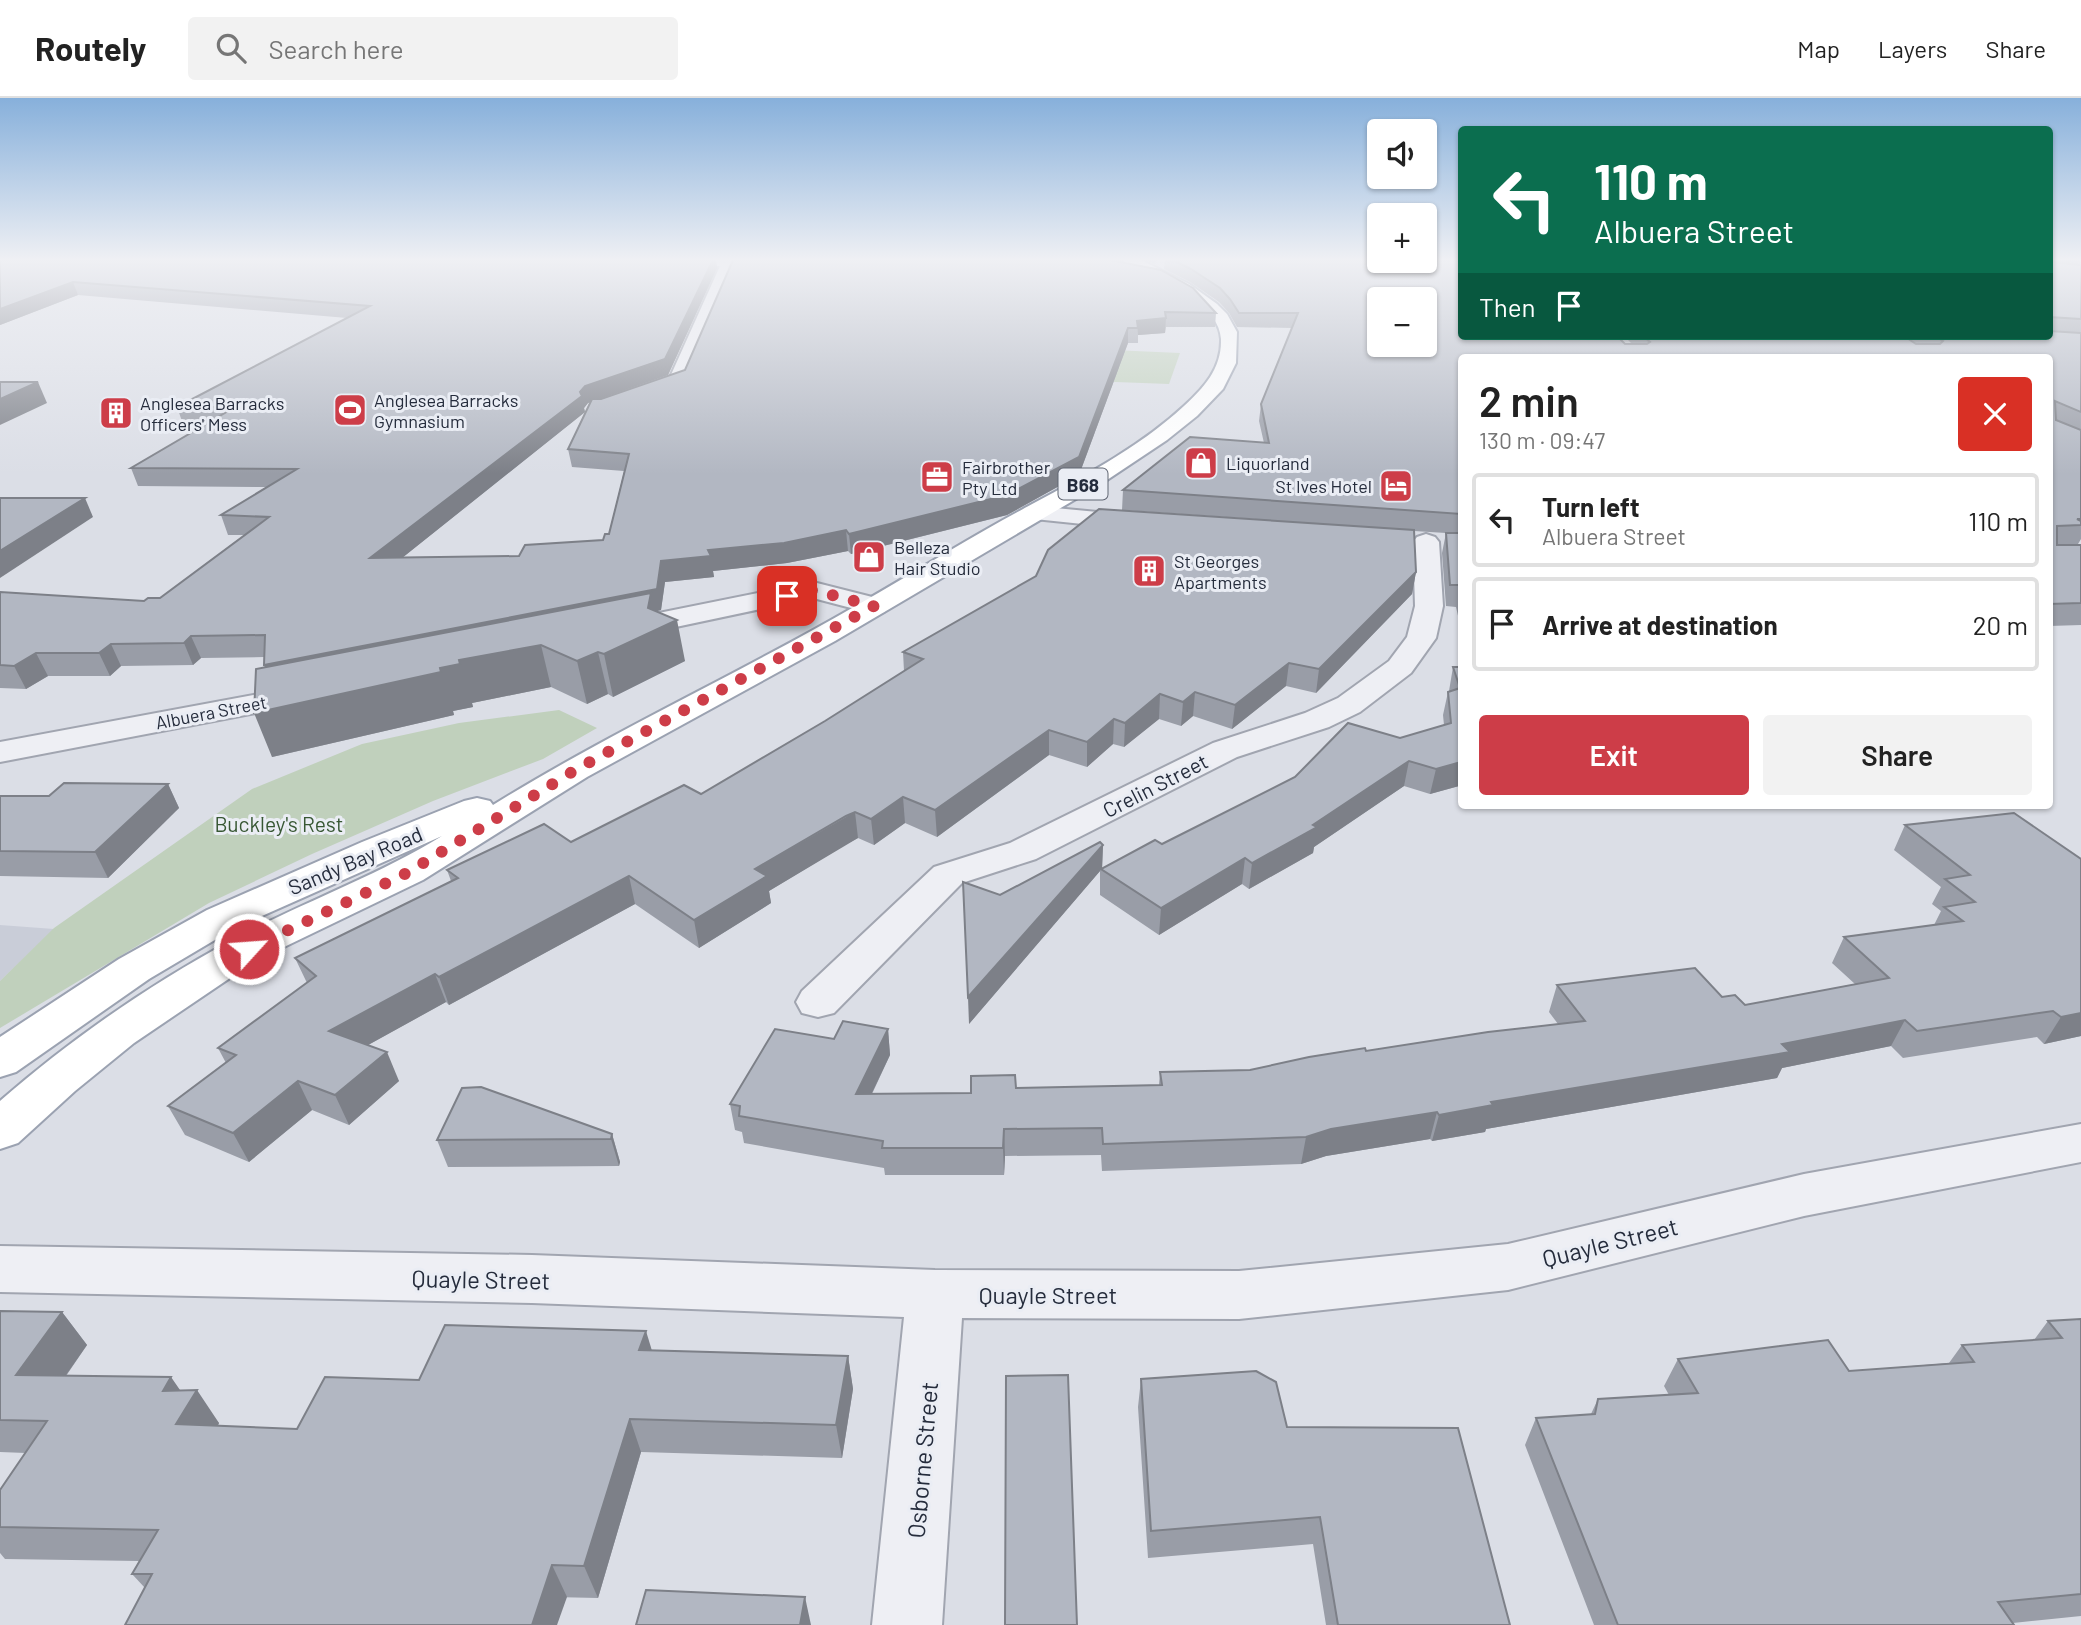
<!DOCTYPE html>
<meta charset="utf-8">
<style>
:root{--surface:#fff;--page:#f2f2f2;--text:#222;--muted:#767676;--line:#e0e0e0;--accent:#cd3d48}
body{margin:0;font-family:Barlow,sans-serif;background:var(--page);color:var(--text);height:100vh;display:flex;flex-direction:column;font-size:26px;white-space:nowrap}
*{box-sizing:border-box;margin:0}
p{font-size:23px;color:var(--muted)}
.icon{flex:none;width:38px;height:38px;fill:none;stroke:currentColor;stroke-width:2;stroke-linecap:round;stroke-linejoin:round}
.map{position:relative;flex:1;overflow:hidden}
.details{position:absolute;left:1458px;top:256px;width:595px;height:455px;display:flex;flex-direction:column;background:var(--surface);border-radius:7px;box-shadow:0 2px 5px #0004}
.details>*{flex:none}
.banner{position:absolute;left:1458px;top:28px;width:595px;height:214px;border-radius:7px;box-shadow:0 2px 5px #0004;background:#0b6e4f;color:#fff;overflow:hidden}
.buttons{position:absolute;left:1367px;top:21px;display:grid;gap:14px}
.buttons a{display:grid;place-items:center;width:70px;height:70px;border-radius:7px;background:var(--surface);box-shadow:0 2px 5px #0004;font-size:35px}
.pin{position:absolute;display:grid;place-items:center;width:60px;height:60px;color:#fff;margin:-30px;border-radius:14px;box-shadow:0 4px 10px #0006}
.me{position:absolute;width:77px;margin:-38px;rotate:64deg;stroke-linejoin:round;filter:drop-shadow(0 0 5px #0008)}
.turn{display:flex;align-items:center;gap:24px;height:147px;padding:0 21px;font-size:32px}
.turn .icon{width:91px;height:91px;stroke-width:2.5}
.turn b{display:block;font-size:49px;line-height:60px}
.then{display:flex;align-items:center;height:66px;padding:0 21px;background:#0003;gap:14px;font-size:26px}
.round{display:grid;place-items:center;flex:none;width:74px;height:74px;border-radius:7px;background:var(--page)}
.summary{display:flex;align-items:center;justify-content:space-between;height:119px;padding:0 21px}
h1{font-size:42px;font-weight:600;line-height:52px}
.cta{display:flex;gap:14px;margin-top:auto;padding:14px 21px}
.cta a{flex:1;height:80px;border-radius:7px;background:var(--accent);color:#fff;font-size:28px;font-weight:600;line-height:80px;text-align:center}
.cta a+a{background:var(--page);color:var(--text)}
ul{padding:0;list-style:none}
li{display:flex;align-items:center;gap:21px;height:94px;margin:0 14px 10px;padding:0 7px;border:4px solid var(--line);border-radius:7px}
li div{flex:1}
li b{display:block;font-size:26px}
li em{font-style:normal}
header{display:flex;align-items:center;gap:42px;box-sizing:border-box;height:98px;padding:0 35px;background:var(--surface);border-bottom:2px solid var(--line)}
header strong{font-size:33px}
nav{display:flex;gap:38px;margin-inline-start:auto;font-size:24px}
.search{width:490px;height:63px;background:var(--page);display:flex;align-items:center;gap:18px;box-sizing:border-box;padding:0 24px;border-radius:7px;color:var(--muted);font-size:26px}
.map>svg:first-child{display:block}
</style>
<header>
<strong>Routely</strong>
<div class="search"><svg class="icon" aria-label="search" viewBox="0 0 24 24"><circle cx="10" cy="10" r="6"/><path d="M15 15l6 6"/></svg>Search here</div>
<nav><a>Map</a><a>Layers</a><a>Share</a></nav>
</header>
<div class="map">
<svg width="2081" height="1527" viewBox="0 0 2081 1527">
<rect width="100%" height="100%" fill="#dbdee6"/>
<polygon fill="#c9cdd8" points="0,827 54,831 0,883"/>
<g fill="#c0d0bc">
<polygon points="1112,252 1180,255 1169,286 1089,283"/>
<polygon points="559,612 597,630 543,661 433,703 312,756 209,805 0,930 0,883 54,830 252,691 362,646 459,625"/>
</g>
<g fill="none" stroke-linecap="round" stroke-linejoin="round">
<defs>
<g id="minor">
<polygon points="658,162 789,162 792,165 785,169 734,168 685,287 638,304 628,298 631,294 670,279 720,168 665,166"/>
<polygon points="1034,408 1140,418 1149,420 1152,425 1149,430 1140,432 1025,420 1022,415 1025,410"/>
<polygon points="1426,436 1435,439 1439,444 1443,508 1436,540 1411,575 1360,614 1329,629 1237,659 1036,761 962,785 834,915 818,919 802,915 796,904 802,893 934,769 1010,745 1213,645 1305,615 1338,600 1389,563 1407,539 1415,508 1413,444 1417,439"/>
<polygon points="813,484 884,502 888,508 884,514 874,516 813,500 624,540 614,537 610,531 614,525 624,522"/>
<polygon points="307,587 318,589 323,596 318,603 0,664 0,644"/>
<polygon points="2081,1026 2081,1064 1804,1118 1508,1192 1239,1221 962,1220 942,1527 872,1527 904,1219 532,1205 0,1194 0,1148 532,1157 935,1172 1239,1173 1508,1146 1804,1076"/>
</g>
<path id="primary" d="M1122,162h19l48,24 28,20 10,10 10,18 -1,31 -13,26 -26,27 -30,24 -69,46 -263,155 -248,136 -164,103 -141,68 -52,30 -96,65 -59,48 -57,52 -18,6v-48c71,-62 149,-116 232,-161 69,-37 143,-63 210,-104l-207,92 -86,51 -133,93 -16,5v-40l119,-78 88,-49 155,-68 102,-41 13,-3 13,3 3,4c103,-64 213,-116 320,-175 59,-32 116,-68 174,-101 66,-38 141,-71 197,-123 20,-18 38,-38 37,-67 -2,-32 -46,-52 -71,-64 -9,-5 -21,-8 -28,-15z"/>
</defs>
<use href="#minor" stroke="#a1a5b0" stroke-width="4"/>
<use href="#primary" stroke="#9ba2b1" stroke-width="4"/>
<use href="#minor" fill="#eeeff4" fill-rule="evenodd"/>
<use href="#primary" fill="#fff" fill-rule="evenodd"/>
</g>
<g fill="#999da7" fill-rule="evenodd">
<path d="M0,162h716l1,8 -49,107 -69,24 86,-29 48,-110h387h-8l104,53 -1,14h-49l-1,6 -27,2v8h-10l-49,132 -72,40 -156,39 -3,-3 -61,12 -74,8 1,6 -49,5 -4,28 -5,1 29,50 -72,36 -5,-3 -21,10 -36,-17 -79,16 1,4 -20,4 1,4 -182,42 -8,-100 -63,1 -8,7 -72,1 -11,10h-62l-22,13 -26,-1v-96l144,9 16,-3 84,-63h-16l-7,-20 45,-28 -128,-1 -7,-18 75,-44h-23l-6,-17 170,-89 -269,-23 -78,30zM590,304l-5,10 -1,-4 4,-5zM585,314l-17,37 4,18 52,4 -15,63 -6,6 -84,16 -116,1z"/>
<polygon points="1146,162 1157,162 1155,166"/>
<polygon points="1165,162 1379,162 1625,246 1632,246 1624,238 1904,238 1917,246 1905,238 2049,238 2049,162 2081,162 2081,441 2078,446 2081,447 2081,527 2049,528 2049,259 1461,259 1461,531 1456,509 1446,508 1442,455 1446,435 1414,433 1416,474 1412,496 1316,595 1286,588 1232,631 1193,618 1181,628 1159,621 1124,649 1113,646 1087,669 1049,657 937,739 905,725 874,747 858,740 848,745 769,793 771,805 699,850 635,806 449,907 446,904 368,947 399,983 349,1027 312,1012 249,1064 185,1037 168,1008 226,965 218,950 307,885 295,860 451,783 447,772 571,744 701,696 825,623 904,573 903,554 1256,421 1122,412 1123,392 1264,345 1259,323 1261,306 1292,230 1237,229 1229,215 1219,204 1190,184 1164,171"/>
<polygon points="1453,569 1461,569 1461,690 1459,688 1430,696 1404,688 1314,749 1313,755 1249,791 1242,786 1159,837 1100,797 1100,773 969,926 1000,797 1103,747 1102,770 1162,746 1400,640 1444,627 1443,617 1448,594 1449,593"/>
<polygon points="168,686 179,710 108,780 0,778 0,698 49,698"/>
<polygon points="2014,715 2081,938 2044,946 2037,939 1903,960 1891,948 1782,970 1777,980 1486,1031 1485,1034 1432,1043 1430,1041 1326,1058 1301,1066 1102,1073 1101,1057 1005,1058 1004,1077 885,1077 884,1070 744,1045 742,1034 735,1032 730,1006 834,941 888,931 890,957 872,996 971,995 1016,990 1159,987 1160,974 1250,972 1366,953 1558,926 1549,914 1557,887 1722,899 1745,907 1855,886 1832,865 1844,839 1934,827 1941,813 1932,806 1941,789 1894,752 1905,727"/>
<polygon points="612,1036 620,1064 619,1068 448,1069 437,1042"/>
<polygon points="0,1213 62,1214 87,1247 66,1278 180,1292 219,1325 218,1328 297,1331 419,1282 652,1252 848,1258 853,1291 842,1360 641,1354 598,1500 145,1490 132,1476 139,1463 5,1461 0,1455 0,1392 26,1355 0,1354"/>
<polygon points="2081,1221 2081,1518 2013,1525 2015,1527 1594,1527 1525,1347 1536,1320 1591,1316 1598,1301 1669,1297 1664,1288 1678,1261 1849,1273 1949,1265 1962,1247 2034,1242 2048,1223"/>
<polygon points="1141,1281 1287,1329 1510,1527 1326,1527 1313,1446 1148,1460 1138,1309"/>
</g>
<g fill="#7d8088">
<polygon points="713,162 716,162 717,170 668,277 588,305 584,310 585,314 377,480 370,460 580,294 585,288"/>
<polygon points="73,184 78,197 0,227 0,211"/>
<polygon points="1166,220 1165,235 1138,237 1137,223"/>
<polygon points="1128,230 1128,245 1079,377 1007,417 851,456 849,436"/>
<polygon points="38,284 47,305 0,327 0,301"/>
<polygon points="85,400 93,419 0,480 0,453"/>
<polygon points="846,432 848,453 787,465 713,473 714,479 665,484 661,512 654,514 677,522 685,563 613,599 604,556 649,515 273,590 264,567 661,463 708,452"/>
<polygon points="1416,474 1412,496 1316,595 1319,571"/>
<polygon points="191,538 201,560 193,567 184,545"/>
<polygon points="111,546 121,568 110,578 99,555"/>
<polygon points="541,547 551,589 472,605 473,609 453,613 454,617 272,659 254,615 440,570 459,562"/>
<polygon points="598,554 608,596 587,606 577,563"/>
<polygon points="36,555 48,578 26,591 14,568"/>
<polygon points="1289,565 1286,588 1232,631 1235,607"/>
<polygon points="1195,594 1193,618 1181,628 1183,604"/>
<polygon points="1160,596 1159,621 1124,649 1125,625"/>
<polygon points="1114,621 1113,646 1087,669 1087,644"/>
<polygon points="1049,632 1049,657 937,739 935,712"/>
<polygon points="1409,663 1404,688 1314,749 1313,755 1249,791 1252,765 1313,727"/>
<polygon points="1461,664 1461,679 1459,688 1430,696 1436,671"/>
<polygon points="168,686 179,710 108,780 95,754"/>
<polygon points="903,699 905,725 874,747 871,721"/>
<polygon points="855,714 858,740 769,793 771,805 699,850 694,822 755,771"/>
<polygon points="1103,747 1102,772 1101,771 1100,773 969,926 968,899"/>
<polygon points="1245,760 1242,786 1159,837 1161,810"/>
<polygon points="629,778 635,806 449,907 439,879"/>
<polygon points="435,876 446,904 341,962 329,933"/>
<polygon points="2081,915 2081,938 2044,946 2061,919"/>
<polygon points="1905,922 1891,948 1782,970 1777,980 1486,1031 1485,1034 1432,1043 1439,1017 1491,1004"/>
<polygon points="888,931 890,957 859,1022 856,996"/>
<polygon points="387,954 399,983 349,1027 335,997"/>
<polygon points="298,983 312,1012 249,1064 233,1035"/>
<polygon points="1437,1014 1430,1041 1326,1058 1301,1066 1306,1039 1331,1031"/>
<polygon points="1004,1031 1005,1058 1004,1077 1003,1050"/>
<polygon points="612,1036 620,1064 619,1068 611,1041"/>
<polygon points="62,1214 87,1247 43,1310 16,1277"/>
<polygon points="646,1233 656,1266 639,1252"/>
<polygon points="848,1258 853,1291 842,1360 836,1327"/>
<polygon points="171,1279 189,1305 197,1292 219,1325 200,1359 176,1326 163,1293"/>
<polygon points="630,1321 641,1354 598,1500 584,1468"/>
<polygon points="552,1467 567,1499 557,1527 532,1527"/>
<polygon points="805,1499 811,1527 800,1527"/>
</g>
<g fill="#b2b7c2" stroke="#7d8088" stroke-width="2" fill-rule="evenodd">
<polygon points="0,162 713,162 665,261 585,288 580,294 582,298 370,460 519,458 525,447 603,442 605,436 609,436 629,356 568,351 592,301 601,301 685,272 733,162 1110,162 1161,172 1193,190 1216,215 1165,214 1166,220 1137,223 1138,230 1128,230 1079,359 1007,397 849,436 846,432 784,445 708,452 711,458 661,463 657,491 264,567 265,537 191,538 184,545 111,546 99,555 36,555 14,568 0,567 0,494 144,503 148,500 160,500 269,419 221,417 297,371 131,370 235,309 177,309 370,208 73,184 0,211"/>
<path d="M1173,162h206v1l82,-1v76h156l8,8h22l3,-2 -7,-6h261l12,8h24l3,-3 -9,-5h115v-5l32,2v79l-26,-11 1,19 25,10v89h-4l4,2v4l-24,1v19h24v58l-32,1v-247h-588v157l-338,-24 67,-53 79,6 -8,-39 37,-91h-59l-9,-14 -10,-11 -29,-19zM1379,201h45v46h-45z"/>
<polygon points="2049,162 2052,162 2052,164 2081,167 2081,221 2049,219"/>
<polygon points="0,284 38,284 0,301"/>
<polygon points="0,400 85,400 0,453"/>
<polygon points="1099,411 1414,432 1416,474 1319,571 1289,565 1235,607 1195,594 1183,604 1160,596 1125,625 1114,621 1087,644 1049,632 935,712 903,699 871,721 855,714 846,718 755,771 767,778 694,822 629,778 439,879 435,876 329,933 387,954 335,997 298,983 233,1035 168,1008 236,957 218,950 316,878 295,860 458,780 447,772 544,726 571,744 684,687 701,696 825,623 923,561 903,554 1036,478 1048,452"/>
<polygon points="1446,435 1461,435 1461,490 1461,487 1450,487"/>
<polygon points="651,495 648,510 677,522 604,556 598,554 577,563 541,547 459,562 460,566 440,570 441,574 254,615 256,571"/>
<polygon points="1453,569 1461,569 1461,664 1436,671 1409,663 1313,727 1317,729 1252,765 1245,760 1161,810 1101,771 1155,742 1162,746 1295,679 1348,625 1400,640 1451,625 1448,594 1460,590"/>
<polygon points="64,685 168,686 95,754 0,753 0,698 49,698"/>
<polygon points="2014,715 2081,761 2081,915 2061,919 2053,913 1917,933 1905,922 1782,946 1790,954 1491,1004 1493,1007 1439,1017 1437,1014 1331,1031 1306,1039 1103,1046 1102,1030 1004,1031 1003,1050 882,1050 883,1043 739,1018 740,1008 730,1006 775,931 834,941 843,923 888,931 856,996 971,995 971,978 1015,977 1016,990 1162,987 1160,974 1250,972 1309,959 1365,950 1366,953 1488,934 1585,923 1557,887 1695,870 1722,899 1735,897 1745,907 1889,880 1844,839 1963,823 1944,809 1975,804 1945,781 1970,777 1905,727"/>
<polygon points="1100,744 1103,747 968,899 963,784 1000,797"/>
<polygon points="481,989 612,1036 611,1041 437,1042 462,990"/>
<polygon points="0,1213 62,1214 16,1277 171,1279 163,1293 197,1292 176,1326 297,1331 325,1279 419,1282 445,1227 646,1233 639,1252 848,1258 836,1327 630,1321 584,1468 552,1467 532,1527 125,1527 152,1476 132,1476 158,1432 0,1429 0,1392 47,1323 0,1322"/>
<polygon points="2081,1221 2081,1496 1998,1504 2014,1527 1618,1527 1536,1320 1595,1316 1598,1301 1698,1295 1678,1261 1828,1242 1849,1273 1974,1264 1962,1247 2062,1240 2048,1223"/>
<polygon points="1256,1273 1276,1284 1287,1329 1458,1330 1510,1527 1338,1527 1320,1419 1151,1433 1141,1281"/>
<polygon points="1068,1277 1077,1527 1005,1527 1006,1278"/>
<polygon points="646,1492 805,1499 800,1527 636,1527"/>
</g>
<linearGradient id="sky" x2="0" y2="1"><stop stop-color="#87b0db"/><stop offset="0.43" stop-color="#eff0f4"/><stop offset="1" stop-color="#eff0f4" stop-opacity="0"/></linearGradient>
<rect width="2081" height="376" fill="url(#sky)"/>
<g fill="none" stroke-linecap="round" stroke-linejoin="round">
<polyline stroke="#cd3d48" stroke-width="12" stroke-dasharray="0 21.6" points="249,851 407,775 577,671 874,508 813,492 787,498"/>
</g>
<defs>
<symbol id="stadium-square" viewBox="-11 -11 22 22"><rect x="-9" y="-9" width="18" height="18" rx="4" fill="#cd3d48" stroke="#eaedf4"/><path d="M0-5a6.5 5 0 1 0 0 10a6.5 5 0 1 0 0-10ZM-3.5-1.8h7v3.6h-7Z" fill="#fff"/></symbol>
<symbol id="building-square" viewBox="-11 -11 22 22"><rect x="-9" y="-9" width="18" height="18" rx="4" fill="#cd3d48" stroke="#eaedf4"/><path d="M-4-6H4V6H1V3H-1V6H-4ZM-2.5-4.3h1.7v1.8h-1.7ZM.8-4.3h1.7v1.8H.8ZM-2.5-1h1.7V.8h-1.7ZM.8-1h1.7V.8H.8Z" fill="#fff"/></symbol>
<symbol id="shop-square" viewBox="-11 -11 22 22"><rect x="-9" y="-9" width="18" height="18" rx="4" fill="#cd3d48" stroke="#eaedf4"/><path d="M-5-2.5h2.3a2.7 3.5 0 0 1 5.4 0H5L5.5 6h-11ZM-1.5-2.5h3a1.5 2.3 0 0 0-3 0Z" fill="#fff"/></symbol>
<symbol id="office-square" viewBox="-11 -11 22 22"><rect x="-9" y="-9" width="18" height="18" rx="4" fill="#cd3d48" stroke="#eaedf4"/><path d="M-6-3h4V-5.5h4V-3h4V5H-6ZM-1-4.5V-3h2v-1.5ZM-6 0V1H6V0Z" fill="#fff"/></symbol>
<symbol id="hotel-square" viewBox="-11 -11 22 22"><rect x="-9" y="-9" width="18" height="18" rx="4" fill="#cd3d48" stroke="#eaedf4"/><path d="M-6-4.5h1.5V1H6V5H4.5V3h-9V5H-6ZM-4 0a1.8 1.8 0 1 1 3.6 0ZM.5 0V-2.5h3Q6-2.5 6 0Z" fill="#fff"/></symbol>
</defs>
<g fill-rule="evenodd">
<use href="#stadium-square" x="331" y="293" width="38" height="38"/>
<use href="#building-square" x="97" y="296" width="38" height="38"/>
<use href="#shop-square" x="1182" y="346" width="38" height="38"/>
<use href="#office-square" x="918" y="360" width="38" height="38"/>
<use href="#hotel-square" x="1377" y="369" width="38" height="38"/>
<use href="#shop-square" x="850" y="440" width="38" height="38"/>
<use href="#building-square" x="1130" y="454" width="38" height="38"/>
</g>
<g text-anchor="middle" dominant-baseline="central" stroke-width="6" stroke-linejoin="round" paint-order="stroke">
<g font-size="18" fill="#252c3c" stroke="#eaedf4" text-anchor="start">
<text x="374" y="302">Anglesea Barracks<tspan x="374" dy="21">Gymnasium</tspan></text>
<text x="140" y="305">Anglesea Barracks<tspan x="140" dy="21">Officers' Mess</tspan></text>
<text x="1226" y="365">Liquorland</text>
<text x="962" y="369">Fairbrother<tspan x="962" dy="21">Pty Ltd</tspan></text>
<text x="1372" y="388" text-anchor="end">St Ives Hotel</text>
<text x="894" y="449">Belleza<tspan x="894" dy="21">Hair Studio</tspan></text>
<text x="1174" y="463">St Georges<tspan x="1174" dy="21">Apartments</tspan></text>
</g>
<g font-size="18" fill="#252c3c" stroke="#eaedf4">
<text transform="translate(211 614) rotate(-11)">Albuera Street</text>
</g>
<rect fill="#eaedf4" stroke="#606673" stroke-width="2" x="1058.5" y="370.5" width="49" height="31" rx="5"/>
<g font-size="19" font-weight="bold" fill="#252c3c">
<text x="1083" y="386">B68</text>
</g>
<g font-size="21" fill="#252c3c" stroke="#eaedf4">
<text transform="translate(1155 687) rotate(-27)">Crelin Street</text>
<text transform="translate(355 762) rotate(-23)">Sandy Bay Road</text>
</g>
<g font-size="21" fill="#375733" stroke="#eaedf4">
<text x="279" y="725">Buckley's Rest</text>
</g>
<g font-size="24" fill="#252c3c" stroke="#eaedf4">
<text transform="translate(1610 1144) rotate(-14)">Quayle Street</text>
<text transform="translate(481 1181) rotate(1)">Quayle Street</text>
<text x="1048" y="1196">Quayle Street</text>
<text transform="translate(922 1362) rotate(-85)">Osborne Street</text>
</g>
</g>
</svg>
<div class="buttons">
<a><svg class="icon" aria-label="sound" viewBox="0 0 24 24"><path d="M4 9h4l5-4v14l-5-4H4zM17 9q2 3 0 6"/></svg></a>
<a>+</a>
<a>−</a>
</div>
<div class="pin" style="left:787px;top:498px;background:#d93025"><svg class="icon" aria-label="arrive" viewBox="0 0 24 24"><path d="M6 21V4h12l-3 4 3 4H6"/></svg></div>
<svg class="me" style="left:249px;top:851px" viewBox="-20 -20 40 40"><circle r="17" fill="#cd3d48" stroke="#fff" stroke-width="3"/><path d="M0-11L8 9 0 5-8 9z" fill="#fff"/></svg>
<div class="banner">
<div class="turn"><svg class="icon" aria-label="left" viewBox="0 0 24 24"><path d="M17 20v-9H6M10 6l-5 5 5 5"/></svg><div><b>110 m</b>Albuera Street</div></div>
<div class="then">Then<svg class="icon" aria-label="arrive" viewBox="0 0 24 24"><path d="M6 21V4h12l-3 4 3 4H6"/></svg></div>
</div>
<section class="details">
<div class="summary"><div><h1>2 min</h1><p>130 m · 09:47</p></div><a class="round" style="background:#d93025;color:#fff"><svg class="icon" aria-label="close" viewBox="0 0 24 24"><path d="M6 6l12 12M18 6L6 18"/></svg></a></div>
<ul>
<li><svg class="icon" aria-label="left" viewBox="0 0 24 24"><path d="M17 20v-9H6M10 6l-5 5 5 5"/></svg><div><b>Turn left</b><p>Albuera Street</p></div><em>110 m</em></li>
<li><svg class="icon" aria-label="arrive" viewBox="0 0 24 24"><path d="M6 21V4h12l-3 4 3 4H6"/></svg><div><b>Arrive at destination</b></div><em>20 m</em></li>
</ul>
<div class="cta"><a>Exit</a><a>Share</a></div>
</section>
</div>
